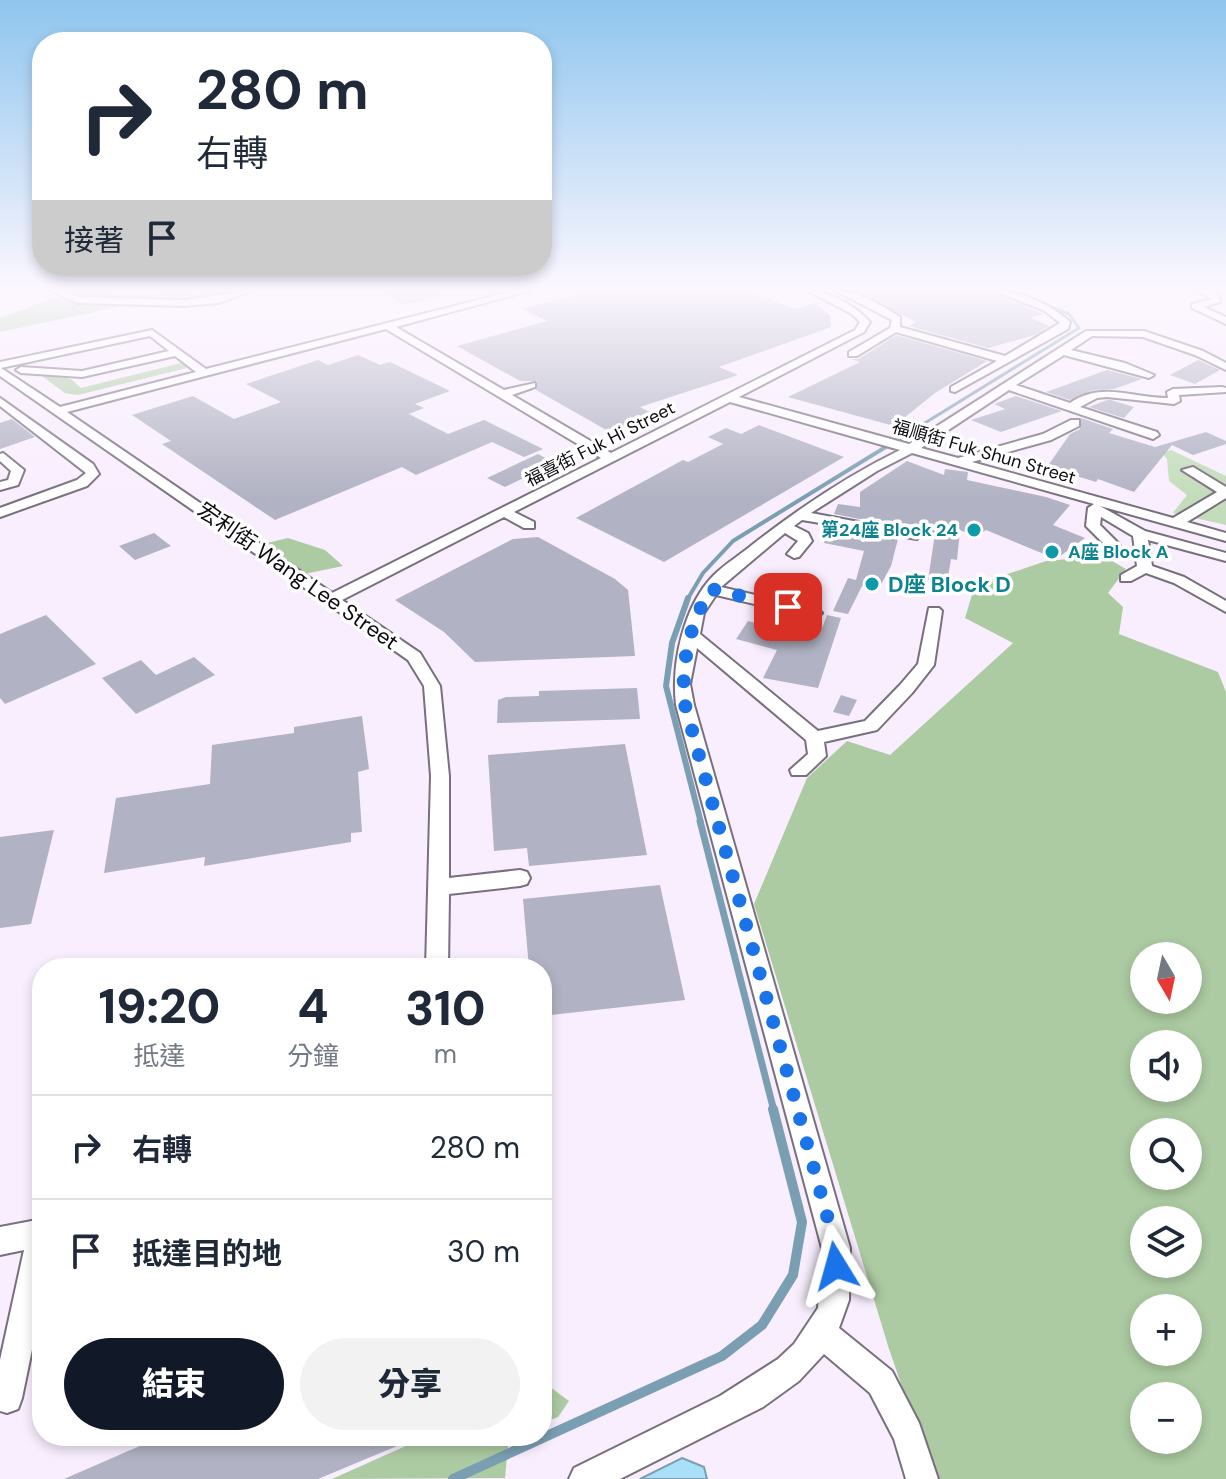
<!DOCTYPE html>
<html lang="zh-TW">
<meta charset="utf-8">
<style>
:root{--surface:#fff;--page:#f2f2f3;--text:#1f2937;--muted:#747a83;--line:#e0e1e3;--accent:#111827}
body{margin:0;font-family:"DM Sans","Noto Sans TC",sans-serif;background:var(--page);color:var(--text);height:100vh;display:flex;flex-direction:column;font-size:30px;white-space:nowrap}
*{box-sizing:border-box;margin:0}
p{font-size:26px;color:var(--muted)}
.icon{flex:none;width:44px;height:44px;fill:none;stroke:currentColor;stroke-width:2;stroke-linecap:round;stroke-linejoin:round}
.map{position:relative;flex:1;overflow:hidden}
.panel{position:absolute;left:32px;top:958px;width:520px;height:488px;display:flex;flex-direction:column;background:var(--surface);border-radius:32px;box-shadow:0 4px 12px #0003}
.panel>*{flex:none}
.top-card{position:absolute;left:32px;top:32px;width:520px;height:244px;border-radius:32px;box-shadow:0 4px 12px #0003;background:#fff;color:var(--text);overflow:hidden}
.needle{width:52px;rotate:171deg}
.controls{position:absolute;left:1130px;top:942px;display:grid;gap:16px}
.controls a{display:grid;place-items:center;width:72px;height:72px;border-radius:50%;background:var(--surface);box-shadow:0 4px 12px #0003;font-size:40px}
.pin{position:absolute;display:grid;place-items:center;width:68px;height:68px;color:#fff;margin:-34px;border-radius:16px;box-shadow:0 4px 12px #0006}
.me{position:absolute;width:88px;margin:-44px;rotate:352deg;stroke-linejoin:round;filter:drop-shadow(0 0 6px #0008)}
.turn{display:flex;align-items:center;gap:28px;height:168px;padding:0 32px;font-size:36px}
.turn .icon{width:104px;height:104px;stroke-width:2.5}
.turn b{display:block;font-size:56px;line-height:68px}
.then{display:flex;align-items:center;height:76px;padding:0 32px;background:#0003;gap:16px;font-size:30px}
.eta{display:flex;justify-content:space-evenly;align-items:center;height:136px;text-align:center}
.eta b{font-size:48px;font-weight:800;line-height:56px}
.cta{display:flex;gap:16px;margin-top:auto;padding:16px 32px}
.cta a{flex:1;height:92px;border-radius:48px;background:var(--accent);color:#fff;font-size:32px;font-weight:800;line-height:92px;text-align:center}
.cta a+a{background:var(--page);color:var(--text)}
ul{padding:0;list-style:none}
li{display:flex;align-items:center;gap:24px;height:104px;padding:0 32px;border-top:2px solid var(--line)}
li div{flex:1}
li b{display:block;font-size:30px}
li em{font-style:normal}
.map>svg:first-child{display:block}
</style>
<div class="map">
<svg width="1226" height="1479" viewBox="0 0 1226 1479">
<rect width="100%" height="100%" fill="#f9eefe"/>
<polygon fill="#c3ddba" points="1171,450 1226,476 1226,525 1173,513 1187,495 1169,481 1167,459 1162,453"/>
<g fill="#accba2" fill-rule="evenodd">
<polygon points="78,290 226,290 189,297 86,294"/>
<polygon points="55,297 71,303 127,305 0,332 0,318"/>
<polygon points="181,363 187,368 78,395 65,393 38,373 71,379 81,388"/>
<polygon points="288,538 325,550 343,566 285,578 265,561 267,543"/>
<path d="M1103,556l23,13 -18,24 15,14 -4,27 99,38 8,20v787h-292l-45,-130 -135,-445 53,-126 40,-37 43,14 123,-112 -48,-25 10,-33 71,-24zM1144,956h44v44h-44zM1144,1044h44v44h-44zM1144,1132h44v44h-44zM1144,1220h44v44h-44zM1144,1308h44v44h-44zM1144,1396h44v44h-44z"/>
<polygon points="542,1381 569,1401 558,1417 542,1423"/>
<polygon points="428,1436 509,1436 505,1478 332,1479"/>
</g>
<polygon fill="#aadff8" stroke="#7b9fb2" stroke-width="2" points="682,1458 704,1467 707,1479 640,1479"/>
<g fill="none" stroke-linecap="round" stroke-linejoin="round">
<g stroke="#7b9fb2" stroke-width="3">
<polyline points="71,290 87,296 191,300"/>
<polyline points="210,297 234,290"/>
<polyline points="920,426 1079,328 1069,314 1039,302"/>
</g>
<polyline stroke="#7b9fb2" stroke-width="4" points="687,600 703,573 733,541 923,424"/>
<polyline stroke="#7b9fb2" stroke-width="6" points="688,598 672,643 666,686 701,823"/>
<polyline stroke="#7b9fb2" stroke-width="7" points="700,821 774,1111"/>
<polyline stroke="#7b9fb2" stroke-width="10" points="453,1479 722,1356 762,1325 793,1275 802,1222 773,1109"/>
</g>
<g fill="#b1b2c3">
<polygon points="378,290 441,290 441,296 403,305"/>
<polygon points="594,290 744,290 795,309 816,303 830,316 831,327 719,367 738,375 640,407 655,415 608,431 536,390 537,381 520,381 457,346 547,321 522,309"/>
<polygon points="853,290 987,290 1043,314 1031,318 1050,326 1035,335 988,348 909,326 916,322"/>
<polygon points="896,335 987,361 935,393 894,426 788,397 860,362 851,359 859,359"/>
<polygon points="358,355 380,365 390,362 450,391 415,404 424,408 409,414 448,434 484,420 543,449 524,457 492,442 416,475 402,467 275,520 162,444 171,441 132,415 193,396 234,419 281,402 246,384 318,360 328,365"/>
<polygon points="1198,360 1220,370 1195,384 1170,375"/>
<polygon points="1107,370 1142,379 1114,389 1093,390 1070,400 1046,392"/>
<polygon points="1016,396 1062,411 1001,432 971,420 1005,409 994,404"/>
<polygon points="1107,400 1111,400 1134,407 1124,418 1089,407"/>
<polygon points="1081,418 1113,429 1109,433 1155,447 1206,432 1226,441 1226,444 1193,455 1172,445 1134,492 1098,479 1096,482 1047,467 1070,434 1080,429"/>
<polygon points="12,419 35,437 0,449 0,423"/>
<polygon points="759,425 844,457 664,562 576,518 683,460 688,462 723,444 708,437 726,428 741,434"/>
<polygon points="538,454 555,463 505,487 487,478"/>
<polygon points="907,461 944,475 945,469 968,472 967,480 1046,497 1070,505 1053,525 1085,538 1056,559 986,530 976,537 960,530 957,560 951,559 947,583 928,580 935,534 931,533 932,527 901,523 900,527 834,514 838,504 860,507 860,492"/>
<polygon points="829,528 898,539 891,566 878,590 862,586 848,614 833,611 848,578 856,580 864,551 824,543"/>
<polygon points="154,533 171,546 135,560 119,546"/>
<polygon points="538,537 615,579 628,590 635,656 475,662 444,632 395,600 513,539"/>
<polygon points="46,615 96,664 5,704 0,698 0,634"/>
<polygon points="827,615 841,618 818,688 763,678 777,650 736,639 748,621 780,629 787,619 822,628"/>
<polygon points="194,657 215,675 136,714 102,678 141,660 156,675"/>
<polygon points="637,688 640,719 497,723 498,700 506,697 539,696 539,691"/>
<polygon points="841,695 857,700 849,716 833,712"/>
<polygon points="362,716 369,769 358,772 362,832 351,833 351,842 204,866 205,857 104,873 116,798 210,784 212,745 294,733 294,727"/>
<polygon points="625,744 647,855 529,866 527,848 494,851 488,755"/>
<polygon points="54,830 31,924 0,928 0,837"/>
<polygon points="660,885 685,1000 542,1016 542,968 529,968 523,899"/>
<polygon points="143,1436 421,1436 318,1479 64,1479 142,1445"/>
</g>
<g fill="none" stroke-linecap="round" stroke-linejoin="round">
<defs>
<g id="minor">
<polygon points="50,290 62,290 79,297 184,300 254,290 219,303 184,306 77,303"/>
<path d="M517,290h15l-136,37 108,63 31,-7v4l-23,8 99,58 244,-123 5,-8 -8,-8 -46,-24c22,0 50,16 64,32l-6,10 -125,65 170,47 177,-113h58l59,20 23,12v7l-31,-15 -52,-18 -51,-1 -21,14 54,13 29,12 -5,3 -85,-23 -48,30 54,18c32,-22 62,-5 98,-5l-1,-6 6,-3 49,-2 4,1v4l-47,3 1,6 -6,3 -67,-7 -10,1 -17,9 77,25 2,3 -6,4 -144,-49 -88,58 37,10 85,-24 28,-14h8v6l-28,14 -79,22 201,56 44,-26 -35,-22 11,-3 33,20v11l-39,24 39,11v8l-126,-35 45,25 81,22v8l-78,-21 4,26 32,11 42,24v11l-52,-29 -28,-10 -15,8h-10v-6l16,-9 -4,-30 -32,-19 -1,8 20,20 -2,3h-10l-22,-22 2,-18 6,-4 -182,-51 -35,18 -66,42 101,19 7,4 -2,3 -115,-19 -8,6 14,7 4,8 -13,16 -5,1 -7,-4 11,-13 -13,-8 -64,54 98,23 3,3 -3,3 -5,2 -98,-23 -12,18 -4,21 118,97 47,-10 35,-36 18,-21 11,-56h10l3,3 -8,54 -22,28 -35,37 -53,12 2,14 -20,19h-14l-2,-5 18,-16 -2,-14 -109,-92 -7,36 4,21 156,543 -1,52 -10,28 53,43 27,52 19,56h-32l-12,-40 -24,-46 -46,-39 -25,27 -36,26 -143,72h-51l5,-11 146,-72 58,-37 16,-15 24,-36 4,-60 -146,-543c-5,-42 8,-100 38,-130 11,-11 26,-20 38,-30 46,-36 95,-69 148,-95l-170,-48 -216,110 20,10v6h-10l-20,-11 -162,83 78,53 20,33 9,90v102l71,-8 7,2 3,6 -3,6 -7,2 -71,8 -1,74h-22l5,-192 -7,-90 -16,-26 -408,-284v-14l152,-32 54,39zM386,329l215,129 -269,135 -265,-181zM150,336l19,15 -87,20 -61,-4 -5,3 5,3 61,4 93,-21 21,16 -136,35 -59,-39z"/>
<path d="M834,290c24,0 47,15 66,27v10l105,29 55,-33 -15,-12 -53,-21c27,0 59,14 78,32l-2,7 -113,63 -4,-1v-4l46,-26 -101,-29 -39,24h-8v-4l41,-24 2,-8z"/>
<polygon points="1196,290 1208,290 1219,295 1220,302 1204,307 1226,317 1226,324 1192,308 1192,304 1212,299"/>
<polygon points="0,398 93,464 99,474 87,486 0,517 0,508 77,480 86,473 0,406"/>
<polygon points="3,453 24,470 18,485 0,490 0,482 8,480 11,471 0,461 0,454"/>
<polygon points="42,1219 42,1301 22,1398 18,1409 7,1413 0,1411 0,1360 24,1250 0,1255 0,1227"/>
</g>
</defs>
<use href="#minor" stroke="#796f7e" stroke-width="4"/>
<use href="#minor" fill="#fff" fill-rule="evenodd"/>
</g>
<linearGradient id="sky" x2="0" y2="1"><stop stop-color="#8fc5ee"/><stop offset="0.58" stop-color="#fcf7ff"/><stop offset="1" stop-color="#fcf7ff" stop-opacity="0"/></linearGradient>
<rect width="1226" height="497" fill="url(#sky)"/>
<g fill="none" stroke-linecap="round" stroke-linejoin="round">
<path stroke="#1a73e8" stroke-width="14" stroke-dasharray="0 25.2" d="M788,607l-77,-18c-21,33 -31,76 -26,116l151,543v18"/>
</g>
<g fill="#0f9aa8" stroke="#fff" stroke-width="3">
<circle cx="974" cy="530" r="8"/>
<circle cx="1052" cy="552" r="8"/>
<circle cx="872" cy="584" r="8"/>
</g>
<g text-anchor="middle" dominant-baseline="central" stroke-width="7" stroke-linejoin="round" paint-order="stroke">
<g font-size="18" fill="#0d0a0f" stroke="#fff">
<text transform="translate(600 444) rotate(-27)">福喜街 Fuk Hi Street</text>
<text transform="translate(984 452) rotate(16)">福順街 Fuk Shun Street</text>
</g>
<g font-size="18" font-weight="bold" fill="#0d838f" stroke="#fff" text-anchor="end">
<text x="958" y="530">第24座 Block 24</text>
<text x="1068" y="552" text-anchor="start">A座 Block A</text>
</g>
<g font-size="22" fill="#0d0a0f" stroke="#fff">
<text transform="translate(298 576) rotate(35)">宏利街 Wang Lee Street</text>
</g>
<g font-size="22" font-weight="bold" fill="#0d838f" stroke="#fff" text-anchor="start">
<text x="888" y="584">D座 Block D</text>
</g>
</g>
</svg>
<div class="controls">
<a><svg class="needle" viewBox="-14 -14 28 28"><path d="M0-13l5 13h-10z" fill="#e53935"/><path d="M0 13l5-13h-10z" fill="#747a83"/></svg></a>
<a><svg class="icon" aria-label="sound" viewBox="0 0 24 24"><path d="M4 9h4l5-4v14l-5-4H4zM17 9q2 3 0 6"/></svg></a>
<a><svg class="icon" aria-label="search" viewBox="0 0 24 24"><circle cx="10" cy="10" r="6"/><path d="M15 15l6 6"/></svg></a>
<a><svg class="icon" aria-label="layers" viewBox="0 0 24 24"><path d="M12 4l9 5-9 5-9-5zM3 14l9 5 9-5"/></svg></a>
<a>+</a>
<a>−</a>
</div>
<div class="pin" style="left:788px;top:607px;background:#d93025"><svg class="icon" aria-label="arrive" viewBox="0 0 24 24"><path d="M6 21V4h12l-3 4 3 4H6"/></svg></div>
<svg class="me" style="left:836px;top:1266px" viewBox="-20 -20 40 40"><path d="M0-17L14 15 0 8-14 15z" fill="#1a73e8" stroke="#fff" stroke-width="4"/></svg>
<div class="top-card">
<div class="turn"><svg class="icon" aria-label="right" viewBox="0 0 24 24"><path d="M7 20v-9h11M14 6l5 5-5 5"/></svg><div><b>280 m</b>右轉</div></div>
<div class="then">接著<svg class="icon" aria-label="arrive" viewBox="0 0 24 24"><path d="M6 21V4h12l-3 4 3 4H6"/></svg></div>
</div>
<section class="panel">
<div class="eta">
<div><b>19:20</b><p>抵達</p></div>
<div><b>4</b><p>分鐘</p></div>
<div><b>310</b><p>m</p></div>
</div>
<ul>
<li><svg class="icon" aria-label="right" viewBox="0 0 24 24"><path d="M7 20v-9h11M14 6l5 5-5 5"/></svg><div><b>右轉</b></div><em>280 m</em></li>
<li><svg class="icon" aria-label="arrive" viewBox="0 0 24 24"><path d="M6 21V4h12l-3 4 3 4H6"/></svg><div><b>抵達目的地</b></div><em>30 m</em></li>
</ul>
<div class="cta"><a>結束</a><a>分享</a></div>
</section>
</div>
